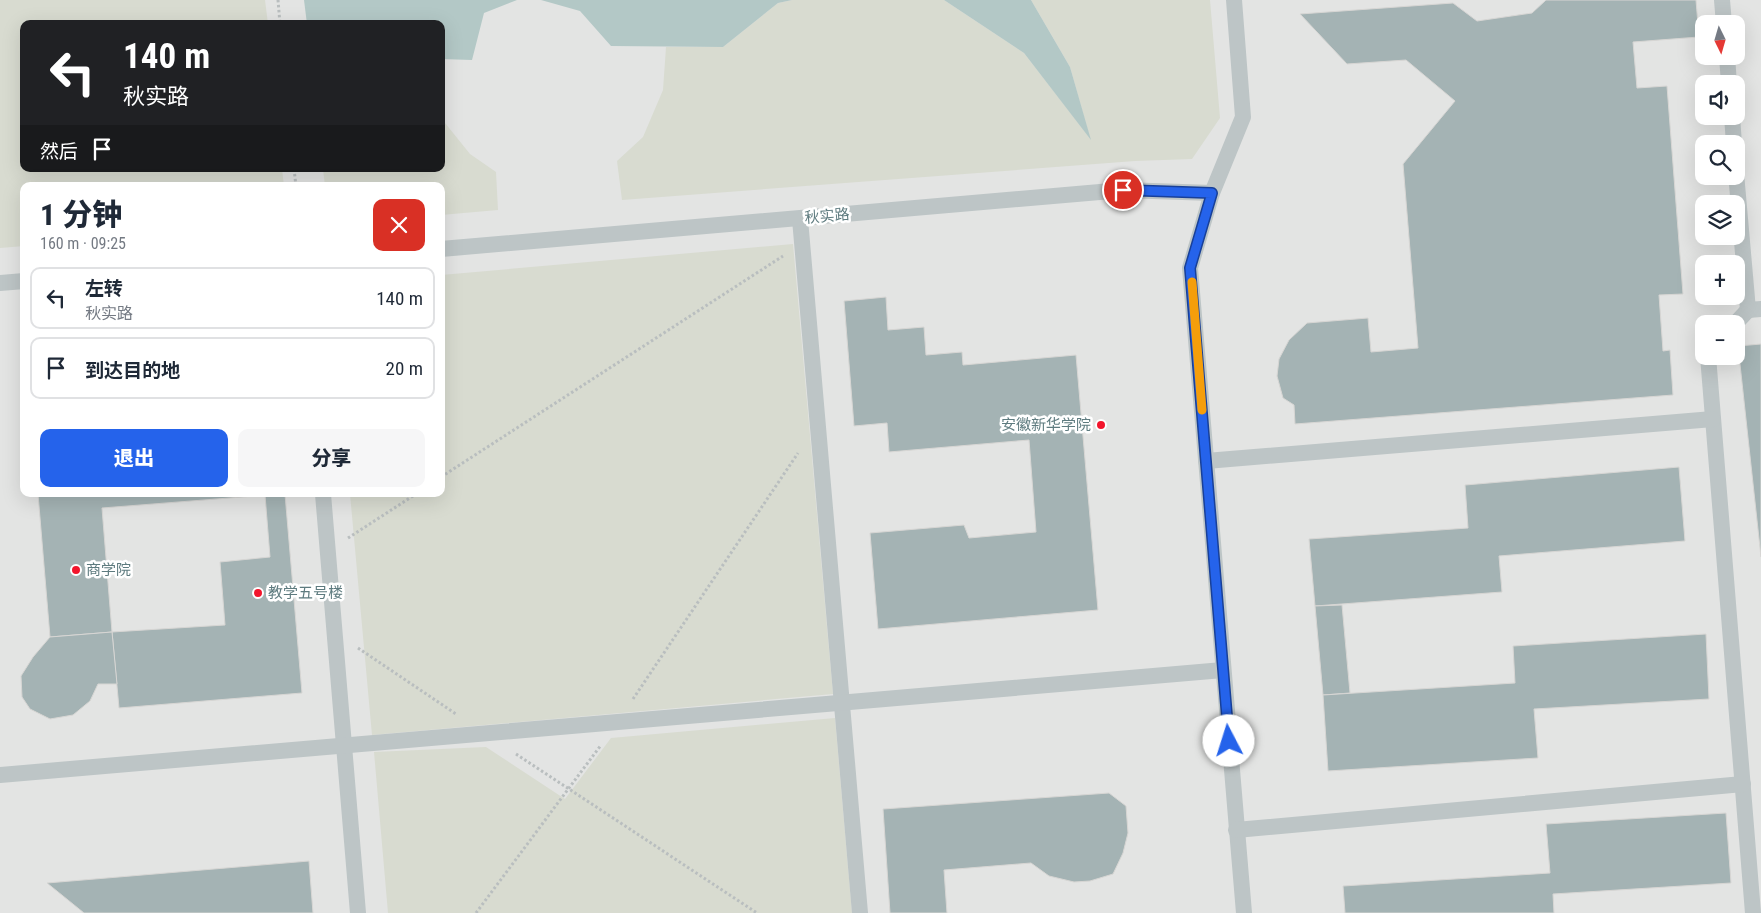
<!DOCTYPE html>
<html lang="zh">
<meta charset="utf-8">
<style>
:root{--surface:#fff;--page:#f6f6f7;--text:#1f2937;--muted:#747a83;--line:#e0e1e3;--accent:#2563eb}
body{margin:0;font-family:"Roboto Condensed","Noto Sans SC",sans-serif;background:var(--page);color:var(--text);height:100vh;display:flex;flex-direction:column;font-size:19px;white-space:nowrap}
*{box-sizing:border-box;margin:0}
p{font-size:16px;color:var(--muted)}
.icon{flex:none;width:28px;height:28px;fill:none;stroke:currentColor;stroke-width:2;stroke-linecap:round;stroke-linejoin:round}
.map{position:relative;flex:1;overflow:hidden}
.side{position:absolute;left:20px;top:182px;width:425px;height:315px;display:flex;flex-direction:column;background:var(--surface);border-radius:10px;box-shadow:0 5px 20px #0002}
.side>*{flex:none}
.banner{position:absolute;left:20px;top:20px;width:425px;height:152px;border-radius:10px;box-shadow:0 5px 20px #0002;background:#202124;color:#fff;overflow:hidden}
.needle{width:32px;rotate:175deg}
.buttons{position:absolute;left:1695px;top:15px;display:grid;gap:10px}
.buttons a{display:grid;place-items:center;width:50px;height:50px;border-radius:10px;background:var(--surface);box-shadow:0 5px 20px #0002;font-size:25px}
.pin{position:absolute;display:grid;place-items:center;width:42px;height:42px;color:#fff;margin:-21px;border:2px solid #fff;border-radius:50%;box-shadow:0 1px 5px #0007}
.me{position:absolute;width:55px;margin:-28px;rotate:355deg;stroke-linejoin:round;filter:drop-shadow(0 0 4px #0008)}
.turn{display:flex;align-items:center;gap:18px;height:105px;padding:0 20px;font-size:22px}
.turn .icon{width:65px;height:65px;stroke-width:2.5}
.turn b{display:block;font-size:35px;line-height:42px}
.then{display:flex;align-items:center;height:48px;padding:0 20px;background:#0003;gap:10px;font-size:19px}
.round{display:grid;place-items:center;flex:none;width:52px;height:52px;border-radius:10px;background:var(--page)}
.head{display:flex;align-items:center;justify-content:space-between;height:85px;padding:0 20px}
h1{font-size:30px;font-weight:800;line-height:38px}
.action{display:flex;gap:10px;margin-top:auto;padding:10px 20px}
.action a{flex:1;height:58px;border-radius:10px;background:var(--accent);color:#fff;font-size:20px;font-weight:800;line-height:58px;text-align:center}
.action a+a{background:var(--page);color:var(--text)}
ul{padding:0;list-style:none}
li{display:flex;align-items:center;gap:15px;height:62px;margin:0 10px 8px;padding:0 10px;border:2px solid var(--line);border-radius:10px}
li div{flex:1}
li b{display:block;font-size:19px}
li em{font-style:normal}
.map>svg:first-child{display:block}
</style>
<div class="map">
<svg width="1761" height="913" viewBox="0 0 1761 913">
<rect width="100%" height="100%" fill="#f6f4f1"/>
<path fill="#e3e4e3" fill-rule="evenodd" d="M0,0h1761v913h-1761zM24,24h417v145h-417zM1704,24h32v32h-32zM1704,84h32v32h-32zM1704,144h32v32h-32zM24,186h417v308h-417zM1704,204h32v32h-32zM1704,264h32v32h-32zM1704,324h32v32h-32z"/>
<g fill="#d8dbd0">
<polygon points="0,0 265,0 268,24 24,24 24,169 282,169 284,186 24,186 24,246 0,248"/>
<polygon points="792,0 944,0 1024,53 1090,138 1070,67 1031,0 1210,0 1220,118 1192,159 1135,161 622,200 617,161 643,137 663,90 666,47 723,47 778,3"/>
<polygon points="441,118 470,154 496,172 498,210 441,215 441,186 325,186 323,169 441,169"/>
<polygon points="793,244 833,694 372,735 350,494 441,494 441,275"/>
<polygon points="835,718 852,913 388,913 374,752 486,747 565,799 611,738"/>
</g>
<g fill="#b3c8c6">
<polygon points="304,0 517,0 484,13 472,60 441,59 441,24 307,24"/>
<polygon points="541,0 792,0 778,3 723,47 611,46 580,11"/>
<polygon points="944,0 1031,0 1070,67 1091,140 1024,53"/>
</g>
<g fill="#a4b3b4" stroke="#d7d6d4">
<polygon points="1546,0 1696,0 1699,37 1633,42 1637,88 1667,86 1683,294 1659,295 1663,351 1670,350 1673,395 1295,424 1294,405 1283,398 1277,376 1279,359 1289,340 1307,323 1368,318 1371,352 1418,348 1403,164 1455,101 1406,60 1347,64 1300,14 1453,3 1477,21 1532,13"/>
<polygon points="886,297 888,330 924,327 926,355 962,352 963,365 1076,355 1098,610 878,629 870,533 964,525 969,538 1036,532 1029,440 889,452 887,423 854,426 844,301"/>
<polygon points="1761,344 1761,557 1738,346"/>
<polygon points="1679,467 1685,541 1499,556 1502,592 1315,606 1309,539 1468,528 1465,485"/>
<polygon points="38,494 280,494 102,508 112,632 50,637"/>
<polygon points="285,494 302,693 119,708 112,632 225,625 220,562 270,557 265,495"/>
<polygon points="1342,605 1350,693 1323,695 1315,606"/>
<polygon points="112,632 117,684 98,684 90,701 73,715 50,719 30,709 22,697 21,676 33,657 50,637"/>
<polygon points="1706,634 1709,699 1534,709 1538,758 1328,771 1323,695 1515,683 1513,646"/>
<polygon points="1109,793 1126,806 1128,833 1123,853 1113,874 1090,881 1074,882 1049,876 1031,863 944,870 947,913 890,913 883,809"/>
<polygon points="1726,813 1731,883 1553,894 1554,913 1345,913 1343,886 1550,873 1546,824"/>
<polygon points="309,861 313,913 84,913 47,883"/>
</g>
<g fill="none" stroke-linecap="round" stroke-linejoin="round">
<g stroke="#b9bebf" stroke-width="3" stroke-dasharray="2.5 2.5" stroke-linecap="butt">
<polyline points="278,0 280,24"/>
<polyline points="294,169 296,186"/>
<polyline points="441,477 783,256"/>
<polyline points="348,538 416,494"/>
<polyline points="358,648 456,714"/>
<polyline points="633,699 798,453"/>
<polyline points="516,754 757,913"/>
<polyline points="476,913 601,745"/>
</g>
<g stroke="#bdc5c6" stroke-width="16">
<polyline points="1234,0 1243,117 1212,193 1190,268 1244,913"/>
<polyline points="1722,0 1724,24"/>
<polyline points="1727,56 1729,84"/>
<polyline points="1732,116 1734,144"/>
<polyline points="1736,173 1748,310 1761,309"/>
<polyline points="800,219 860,913"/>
<polyline points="441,249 1123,190 1212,193"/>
<polyline points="0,283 24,281"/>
<polyline points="1735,324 1748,310"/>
<polyline points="1708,356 1753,913"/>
<polyline points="1206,461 1713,419"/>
<polyline points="323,494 358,913"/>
<polyline points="0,775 1223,670"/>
<polyline points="1236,830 1743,784"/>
</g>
</g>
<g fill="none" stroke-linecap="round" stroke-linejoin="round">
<defs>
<polyline id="route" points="1123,190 1212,193 1190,268 1229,741"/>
</defs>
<use href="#route" stroke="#184099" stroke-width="12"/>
<use href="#route" stroke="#2563eb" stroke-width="9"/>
<polyline stroke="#f59e0b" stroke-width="9" points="1192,282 1202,410"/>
</g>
<g fill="#f2152c" stroke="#fff" stroke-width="2">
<circle cx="1101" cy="425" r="5"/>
<circle cx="76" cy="570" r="5"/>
<circle cx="258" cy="593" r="5"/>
</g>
<g text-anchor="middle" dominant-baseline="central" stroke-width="5" stroke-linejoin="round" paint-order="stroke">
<g font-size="15" fill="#5e7b7f" stroke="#fff">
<text transform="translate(827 216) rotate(-5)">秋实路</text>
</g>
<g font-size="15" fill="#5e7b7f" stroke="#fff" text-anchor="start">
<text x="1091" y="425" text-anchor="end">安徽新华学院</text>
<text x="86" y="570">商学院</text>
<text x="268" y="593">教学五号楼</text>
</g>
</g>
</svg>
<div class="buttons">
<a><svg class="needle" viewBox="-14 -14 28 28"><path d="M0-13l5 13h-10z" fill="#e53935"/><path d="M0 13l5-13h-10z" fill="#747a83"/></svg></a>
<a><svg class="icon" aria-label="sound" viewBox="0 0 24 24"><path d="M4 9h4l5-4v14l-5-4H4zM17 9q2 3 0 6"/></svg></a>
<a><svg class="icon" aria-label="search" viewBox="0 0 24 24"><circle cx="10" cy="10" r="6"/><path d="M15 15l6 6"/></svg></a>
<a><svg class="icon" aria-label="layers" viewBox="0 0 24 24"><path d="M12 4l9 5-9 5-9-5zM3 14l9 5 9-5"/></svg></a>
<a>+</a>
<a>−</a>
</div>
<div class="pin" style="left:1123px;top:190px;background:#d93025"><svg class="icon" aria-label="arrive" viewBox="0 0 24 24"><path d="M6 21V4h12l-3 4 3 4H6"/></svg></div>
<svg class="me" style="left:1229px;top:741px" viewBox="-20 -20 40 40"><circle r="19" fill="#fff"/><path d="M0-13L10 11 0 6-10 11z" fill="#2563eb"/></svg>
<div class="banner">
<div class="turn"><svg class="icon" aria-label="left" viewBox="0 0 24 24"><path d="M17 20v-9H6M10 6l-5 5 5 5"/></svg><div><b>140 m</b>秋实路</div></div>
<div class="then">然后<svg class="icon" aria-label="arrive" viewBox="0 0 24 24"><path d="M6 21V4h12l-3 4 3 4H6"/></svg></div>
</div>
<section class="side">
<div class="head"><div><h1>1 分钟</h1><p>160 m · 09:25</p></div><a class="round" style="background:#d93025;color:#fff"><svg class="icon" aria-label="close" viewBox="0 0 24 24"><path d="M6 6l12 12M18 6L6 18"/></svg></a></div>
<ul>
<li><svg class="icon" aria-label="left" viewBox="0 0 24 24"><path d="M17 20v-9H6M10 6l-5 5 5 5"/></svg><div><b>左转</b><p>秋实路</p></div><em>140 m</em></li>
<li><svg class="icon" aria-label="arrive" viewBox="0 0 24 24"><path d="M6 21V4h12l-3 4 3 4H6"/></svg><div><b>到达目的地</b></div><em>20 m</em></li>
</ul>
<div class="action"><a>退出</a><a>分享</a></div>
</section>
</div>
